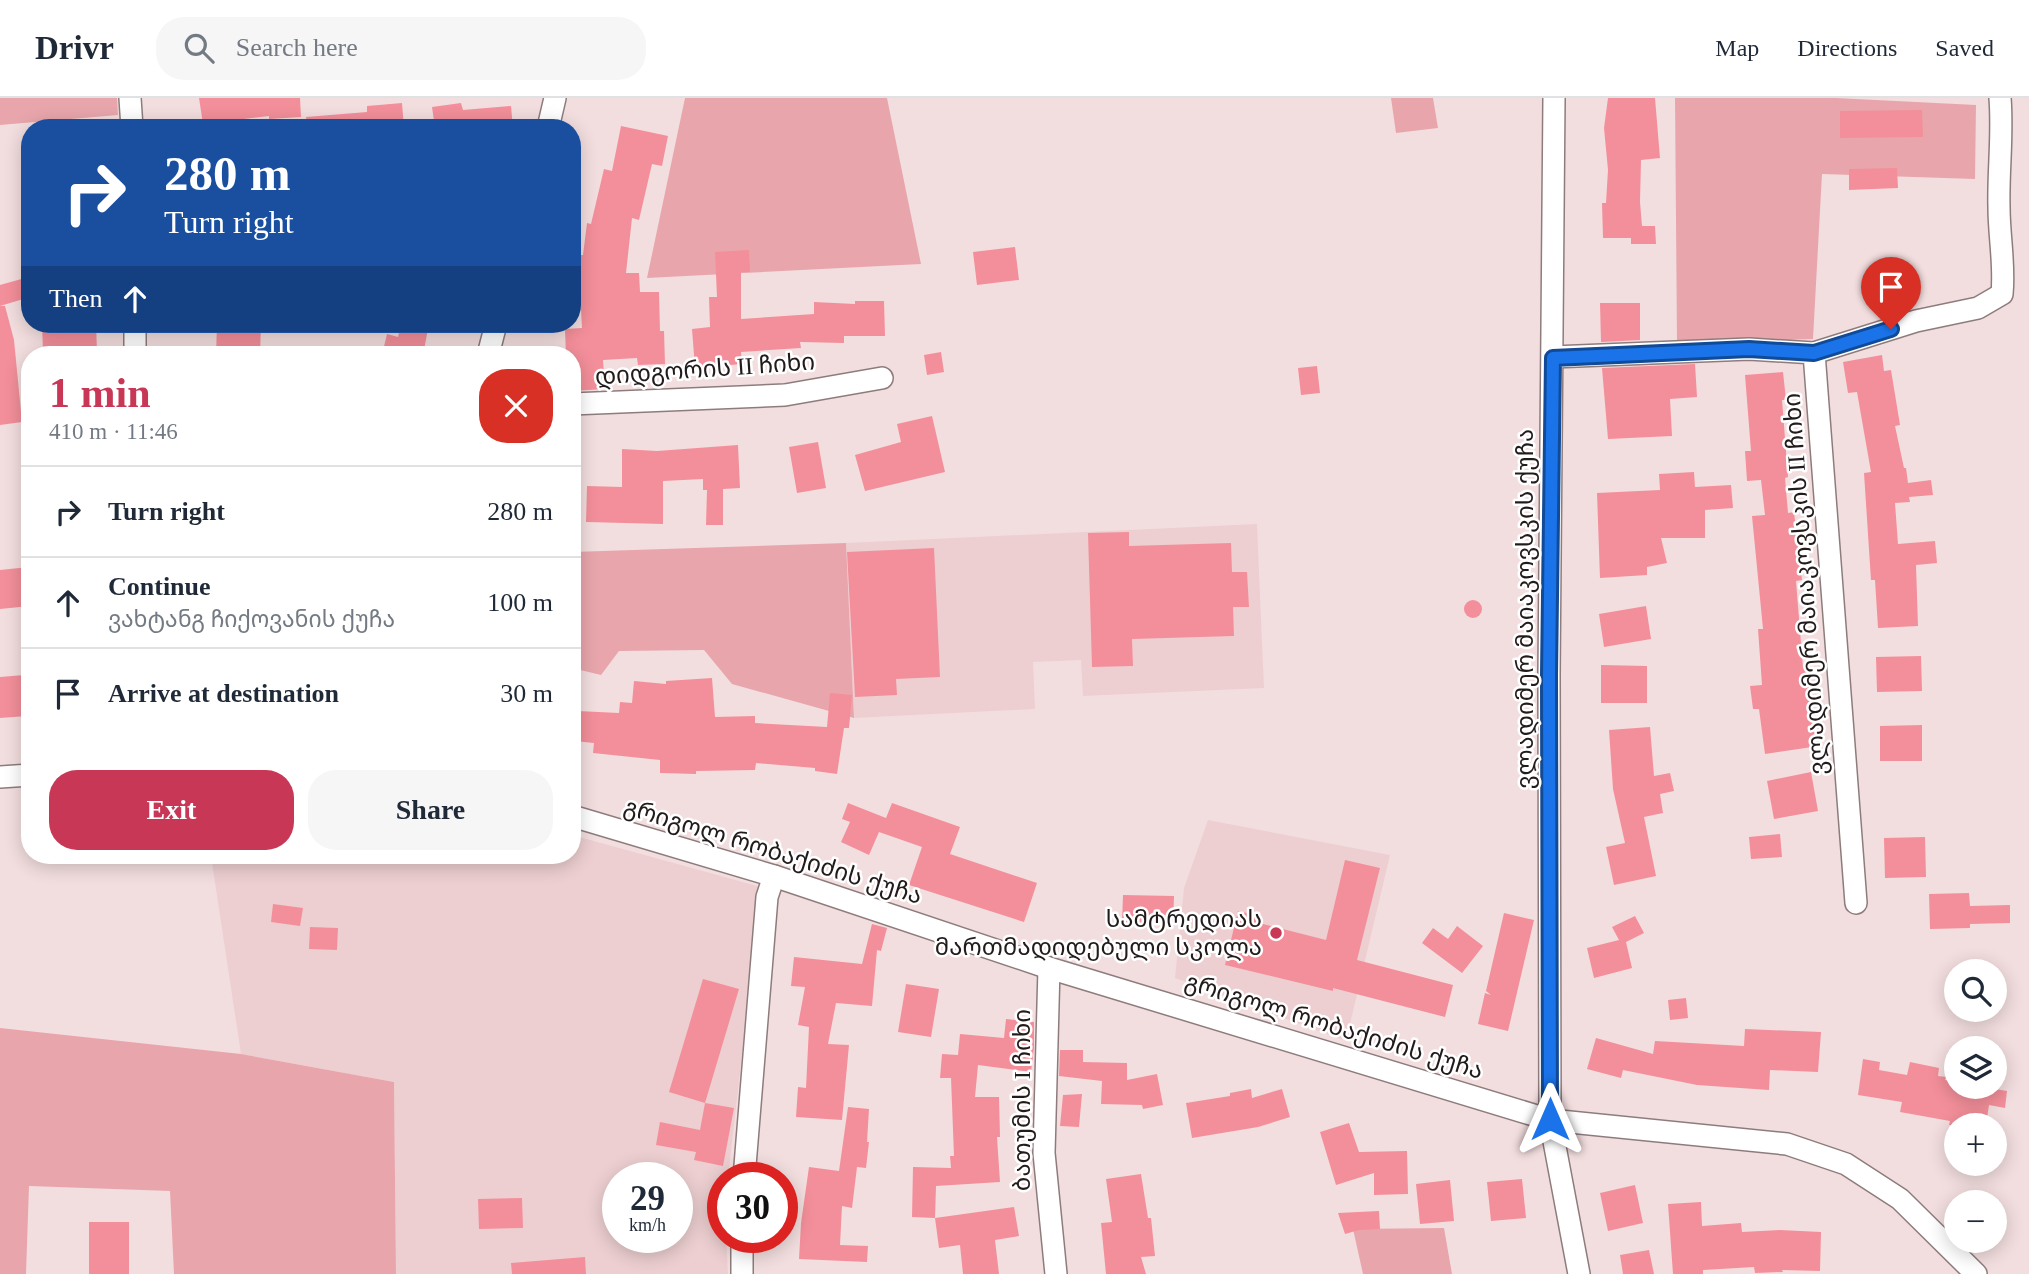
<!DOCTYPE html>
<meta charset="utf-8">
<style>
:root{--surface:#fff;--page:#f6f6f7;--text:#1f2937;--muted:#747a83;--line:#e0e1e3;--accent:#c83856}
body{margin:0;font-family:"Times New Roman","Noto Sans Georgian",serif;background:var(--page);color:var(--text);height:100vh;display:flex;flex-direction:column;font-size:26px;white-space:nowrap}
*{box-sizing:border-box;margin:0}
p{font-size:23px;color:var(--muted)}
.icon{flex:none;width:38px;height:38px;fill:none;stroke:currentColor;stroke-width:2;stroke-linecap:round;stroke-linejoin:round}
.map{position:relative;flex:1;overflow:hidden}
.drawer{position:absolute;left:21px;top:248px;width:560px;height:518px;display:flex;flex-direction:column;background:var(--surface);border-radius:28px;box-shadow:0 4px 18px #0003}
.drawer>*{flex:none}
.banner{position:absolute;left:21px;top:21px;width:560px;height:214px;border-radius:28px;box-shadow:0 4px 18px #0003;background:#1a4fa0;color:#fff;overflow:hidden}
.controls{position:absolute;left:1944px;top:861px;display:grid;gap:14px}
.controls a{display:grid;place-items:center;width:63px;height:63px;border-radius:50%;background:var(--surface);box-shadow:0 4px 18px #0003;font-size:35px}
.speed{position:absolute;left:602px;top:1064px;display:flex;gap:14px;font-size:35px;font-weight:700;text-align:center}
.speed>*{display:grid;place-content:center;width:91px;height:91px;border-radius:50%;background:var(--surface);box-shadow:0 4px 18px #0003;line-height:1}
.speed small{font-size:18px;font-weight:400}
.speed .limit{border:10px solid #d22;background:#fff;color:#111}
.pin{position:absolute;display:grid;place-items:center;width:60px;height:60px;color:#fff;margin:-72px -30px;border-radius:50% 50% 50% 0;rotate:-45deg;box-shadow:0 0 7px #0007}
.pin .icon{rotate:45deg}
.me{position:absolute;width:77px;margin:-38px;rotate:0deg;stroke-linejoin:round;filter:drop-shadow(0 0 5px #0008)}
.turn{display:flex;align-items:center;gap:24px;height:147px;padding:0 28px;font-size:32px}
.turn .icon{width:91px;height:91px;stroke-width:2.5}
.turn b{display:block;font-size:49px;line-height:60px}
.then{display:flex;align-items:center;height:66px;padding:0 28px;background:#0003;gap:14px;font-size:26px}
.round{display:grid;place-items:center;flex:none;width:74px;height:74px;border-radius:28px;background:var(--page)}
.overview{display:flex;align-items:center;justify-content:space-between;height:119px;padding:0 28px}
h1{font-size:42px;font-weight:700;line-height:52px;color:var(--accent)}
.primary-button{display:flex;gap:14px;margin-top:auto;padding:14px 28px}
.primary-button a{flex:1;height:80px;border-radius:28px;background:var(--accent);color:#fff;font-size:28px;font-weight:700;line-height:80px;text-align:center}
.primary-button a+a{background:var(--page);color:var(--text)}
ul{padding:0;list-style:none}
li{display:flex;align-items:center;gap:21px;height:91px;padding:0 28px;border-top:2px solid var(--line)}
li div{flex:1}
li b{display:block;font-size:26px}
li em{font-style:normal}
header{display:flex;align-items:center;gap:42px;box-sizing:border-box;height:98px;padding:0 35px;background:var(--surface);border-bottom:2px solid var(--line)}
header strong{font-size:33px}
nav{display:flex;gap:38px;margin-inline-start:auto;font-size:24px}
.search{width:490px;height:63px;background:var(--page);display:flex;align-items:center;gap:18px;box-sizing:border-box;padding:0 24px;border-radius:28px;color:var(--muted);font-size:26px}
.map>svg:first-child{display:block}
</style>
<header>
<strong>Drivr</strong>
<div class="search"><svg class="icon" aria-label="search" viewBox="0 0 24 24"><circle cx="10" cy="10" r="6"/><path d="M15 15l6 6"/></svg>Search here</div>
<nav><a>Map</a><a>Directions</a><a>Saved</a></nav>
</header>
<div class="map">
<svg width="2029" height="1176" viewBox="0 0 2029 1176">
<rect width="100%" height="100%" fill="#f3dedf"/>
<g fill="#edcfd1" fill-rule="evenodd">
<polygon points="1257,426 1264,590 1083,598 1081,562 1033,564 1035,611 854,620 846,445"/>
<polygon points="1208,722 1390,757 1346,943 1175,880 1184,790"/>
<path d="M572,737l189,52 -33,291h-5v59h3l2,37h-332l-2,-192 -153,-28 -30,-198h361zM618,1080h59v59h-59z"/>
</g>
<g fill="#e8a6ac">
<polygon points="0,0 117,0 118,17 0,27"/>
<polygon points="685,0 887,0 921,166 647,180"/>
<polygon points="1391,0 1433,0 1438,30 1396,35"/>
<polygon points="1675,0 1836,0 1976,7 1975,81 1822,76 1813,241 1677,246"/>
<polygon points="846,445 854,620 732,586 704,552 619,553 601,577 572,570 572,454"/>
<polygon points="0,930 241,956 394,984 396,1176 174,1176 170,1093 29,1088 26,1176 0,1176"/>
<polygon points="1444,1130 1452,1176 1363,1176 1353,1131"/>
</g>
<g fill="#f38f9a">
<polygon points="199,0 300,0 301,19 269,21 269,18 203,26"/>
<polygon points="1608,0 1655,0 1660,60 1641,62 1640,104 1642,128 1655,128 1656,146 1631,146 1631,140 1603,140 1602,105 1606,105 1608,72 1604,30"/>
<polygon points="402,5 404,30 307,30 306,19 367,14 367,8"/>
<polygon points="461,5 463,12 511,8 513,30 435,30 432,9"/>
<polygon points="1922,12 1923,39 1840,40 1840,13"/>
<polygon points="621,28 668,38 662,68 652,66 639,122 632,120 626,175 639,175 640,194 659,194 660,233 664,233 665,266 638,267 637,260 603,262 605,291 572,293 572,257 566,257 565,231 582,230 578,157 583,157 587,125 591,126 604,71 612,73"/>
<polygon points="1897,70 1898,90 1849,92 1849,71"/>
<polygon points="1015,149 1019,182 977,187 973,154"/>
<polygon points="749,152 750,174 741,174 741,221 814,216 814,204 855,206 855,203 884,203 885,238 844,238 844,245 800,244 801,250 741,254 742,266 695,270 692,231 710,229 709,199 717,199 715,154"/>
<polygon points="25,180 30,199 0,208 0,187"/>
<polygon points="1600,205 1640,205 1640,242 1601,244"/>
<polygon points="0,208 5,208 14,242 22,324 0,327"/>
<polygon points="42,226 96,226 97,253 43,254"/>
<polygon points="217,226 261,226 260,257 216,257"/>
<polygon points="401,226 429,226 423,257 382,257 387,236 398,239"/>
<polygon points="941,254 944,274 927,277 924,257"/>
<polygon points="1882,257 1884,273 1891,272 1900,327 1895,328 1904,370 1906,370 1908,385 1931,382 1933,397 1909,399 1910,404 1895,405 1898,446 1935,443 1937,465 1916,467 1918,528 1878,530 1875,482 1871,482 1864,375 1871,374 1857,294 1848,295 1843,264"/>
<polygon points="1695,266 1697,299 1670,301 1672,338 1608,341 1602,270"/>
<polygon points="1317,268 1320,295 1301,297 1298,270"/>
<polygon points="1783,274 1786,302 1782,302 1788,379 1785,380 1788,415 1794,414 1802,482 1796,483 1803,570 1808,570 1812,615 1814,614 1819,648 1765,656 1759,611 1753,611 1750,588 1762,587 1758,531 1763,531 1752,418 1765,417 1761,382 1747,383 1745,353 1751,353 1745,277"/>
<polygon points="932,318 945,374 865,393 855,357 901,344 897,326"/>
<polygon points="818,344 826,390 797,395 789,349"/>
<polygon points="738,347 740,390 723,391 723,427 706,427 707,392 703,392 703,381 663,383 663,426 586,424 587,388 622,389 622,351 657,353"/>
<polygon points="1694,374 1695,389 1731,387 1733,410 1705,412 1705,440 1661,440 1667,465 1647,469 1647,477 1600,480 1597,395 1660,392 1659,376"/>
<polygon points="1129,434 1129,448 1231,445 1232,474 1247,474 1249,509 1233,509 1234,538 1132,541 1133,568 1092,569 1088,435"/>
<polygon points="934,450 940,579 896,581 897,597 855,599 847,454"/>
<polygon points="29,469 30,508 0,511 0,472"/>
<circle cx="1473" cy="511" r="9"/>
<polygon points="1646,508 1651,541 1604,549 1599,516"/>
<polygon points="1921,558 1922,593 1877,594 1876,559"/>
<polygon points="1601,567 1647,568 1647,605 1601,605"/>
<polygon points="24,577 27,618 0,620 0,579"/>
<polygon points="712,580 715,619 755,618 755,625 827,629 830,595 852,597 849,630 844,630 837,676 815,673 815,670 756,665 755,672 696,673 696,676 660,675 660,662 593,655 594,645 574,643 578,613 619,615 620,604 632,605 634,583 666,586 666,583"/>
<polygon points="1922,627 1922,663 1880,663 1880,628"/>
<polygon points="1650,629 1654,678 1670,675 1674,693 1660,696 1663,715 1644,719 1656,778 1614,787 1606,749 1625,745 1613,691 1609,632"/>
<polygon points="1811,674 1818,713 1774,721 1767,683"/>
<polygon points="848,705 886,720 892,705 960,729 950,756 1037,785 1024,824 909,787 922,749 879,734 869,757 841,744 850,724 842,721"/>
<polygon points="1780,736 1782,759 1751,761 1749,739"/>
<polygon points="1925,739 1926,779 1885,780 1884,740"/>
<polygon points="1345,762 1380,770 1357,862 1453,887 1445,919 1333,890 1333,893 1225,867 1238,813 1261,818 1259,825 1326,842"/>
<polygon points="1969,795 1970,808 2010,807 2010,825 1970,826 1970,830 1930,831 1929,796"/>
<polygon points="1123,797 1174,798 1173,826 1122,824"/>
<polygon points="273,806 303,810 300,828 271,824"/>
<polygon points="1504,815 1534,822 1508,933 1478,926 1485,895 1491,897 1486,893"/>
<polygon points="1635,818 1644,835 1626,844 1632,870 1594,880 1587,850 1619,842 1612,829"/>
<polygon points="872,826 887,830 881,853 877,852 872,908 836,905 828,946 849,947 842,1022 796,1019 798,989 806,990 809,929 798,927 805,889 791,888 794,859 862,866"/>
<polygon points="1457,828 1483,848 1462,875 1422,845 1433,830 1448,841"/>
<polygon points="310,829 338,830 337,852 309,851"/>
<polygon points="703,881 739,891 705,1005 669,994"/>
<polygon points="906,886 939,891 931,939 898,934"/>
<polygon points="1686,900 1688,920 1670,922 1668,902"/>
<polygon points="1006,921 1034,924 1034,950 1031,974 978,967 975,999 999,999 1000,1039 997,1039 1000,1084 936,1088 935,1120 912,1119 913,1069 951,1070 950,1058 954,1058 951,980 940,980 942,956 958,957 960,936 1004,940"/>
<polygon points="1745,931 1821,934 1818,974 1770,972 1769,992 1697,987 1623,972 1621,980 1587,971 1596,940 1653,956 1655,943 1744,948"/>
<polygon points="1060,952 1083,952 1083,964 1127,965 1127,982 1157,976 1163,1007 1143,1011 1142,1007 1101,1006 1102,983 1059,978"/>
<polygon points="1863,961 1880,964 1879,972 1907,977 1910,964 1939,970 1938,978 1946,979 1945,982 1956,984 1956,989 1983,989 2007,993 2005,1010 1989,1007 1986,1027 1949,1027 1950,1023 1900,1014 1902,1004 1858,997"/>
<polygon points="1251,991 1252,1000 1282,991 1290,1019 1258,1029 1192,1040 1186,1005 1230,998 1230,995"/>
<polygon points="1082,996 1079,1029 1060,1028 1063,997"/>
<polygon points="705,1005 734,1010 723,1068 694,1062 696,1054 656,1047 660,1024 700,1032"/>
<polygon points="848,1009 869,1011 867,1044 869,1044 866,1070 857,1069 852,1110 842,1108 840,1147 868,1148 867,1164 799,1161 801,1125 809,1069 839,1073"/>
<polygon points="1349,1025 1359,1054 1407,1053 1408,1096 1374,1097 1374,1075 1336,1087 1320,1034"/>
<polygon points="1141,1076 1148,1120 1151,1120 1155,1158 1141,1159 1146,1176 1106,1176 1101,1125 1112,1124 1106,1081"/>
<polygon points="1522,1081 1526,1120 1491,1123 1487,1084"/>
<polygon points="1450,1082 1454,1123 1420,1126 1416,1086"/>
<polygon points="1635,1087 1643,1125 1608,1133 1600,1095"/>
<polygon points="522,1100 523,1130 479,1131 478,1101"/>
<polygon points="1701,1104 1702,1128 1741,1125 1742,1134 1780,1132 1821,1134 1820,1173 1782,1172 1783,1174 1755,1175 1754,1169 1703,1172 1703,1176 1673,1176 1668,1106"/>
<polygon points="1014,1109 1019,1138 995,1142 999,1176 963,1176 960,1147 939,1150 935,1120"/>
<polygon points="1379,1113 1380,1131 1359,1132 1345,1136 1338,1115"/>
<rect x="89" y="1124" width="40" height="52"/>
<polygon points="1649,1152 1654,1176 1623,1176 1620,1157"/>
<polygon points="585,1159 586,1176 512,1176 511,1165"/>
</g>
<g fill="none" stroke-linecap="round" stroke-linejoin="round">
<defs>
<g id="minor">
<polyline points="130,0 132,30"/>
<polyline points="1554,0 1549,577 1550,1022 1579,1176"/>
<polyline points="548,30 555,0"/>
<polyline points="135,226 135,257"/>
<path d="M1814,255l102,-32 62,-13 24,-14c3,-29 -3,-57 -3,-87 -1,-36 4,-72 1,-109"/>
<polyline points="488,257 496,226"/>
<polyline points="1553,259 1749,251 1814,255 1856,805"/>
<polyline points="572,306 785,297 882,280"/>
<polyline points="0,679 30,677"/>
<polyline points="572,718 774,778 1049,870 1550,1022 1787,1046 1846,1066 1900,1101 1976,1176"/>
<polyline points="1049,870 1044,1055 1056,1176"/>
<polyline points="744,1080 767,799 774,778"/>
<polyline points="742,1176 742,1139"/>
</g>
</defs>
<use href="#minor" stroke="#8e7c7d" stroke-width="24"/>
<use href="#minor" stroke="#fff" stroke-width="21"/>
</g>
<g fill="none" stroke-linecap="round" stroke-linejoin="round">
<defs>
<polyline id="route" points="1550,1021 1549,577 1553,260 1749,251 1814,255 1891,231"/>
</defs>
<use href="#route" stroke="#114b97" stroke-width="18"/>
<use href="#route" stroke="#1a73e8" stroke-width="12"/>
</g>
<circle fill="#c83856" stroke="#fff" stroke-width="2.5" cx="1276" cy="835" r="7"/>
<g text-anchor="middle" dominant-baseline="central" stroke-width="5" stroke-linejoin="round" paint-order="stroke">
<g font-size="24" fill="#221b1b" stroke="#fff">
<text transform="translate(705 271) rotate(-4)">დიდგორის II ჩიხი</text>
<text transform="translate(1805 486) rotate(-94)">ვლადიმერ მაიაკოვსკის II ჩიხი</text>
<text transform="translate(1525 511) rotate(-90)">ვლადიმერ მაიაკოვსკის ქუჩა</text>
<text transform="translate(773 753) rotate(17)">გრიგოლ რობაქიძის ქუჩა</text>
<text transform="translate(1334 928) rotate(17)">გრიგოლ რობაქიძის ქუჩა</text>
<text transform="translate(1022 1002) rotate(-90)">ბათუმის I ჩიხი</text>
</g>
<g font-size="24" fill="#221b1b" stroke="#fff" text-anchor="end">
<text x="1262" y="821">სამტრედიას<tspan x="1262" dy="28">მართმადიდებული სკოლა</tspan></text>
</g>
</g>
</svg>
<div class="controls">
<a><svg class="icon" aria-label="search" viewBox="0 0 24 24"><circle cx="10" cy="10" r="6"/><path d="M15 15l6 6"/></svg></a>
<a><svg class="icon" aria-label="layers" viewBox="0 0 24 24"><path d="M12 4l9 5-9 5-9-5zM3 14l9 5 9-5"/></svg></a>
<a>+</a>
<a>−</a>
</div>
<div class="speed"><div>29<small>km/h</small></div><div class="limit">30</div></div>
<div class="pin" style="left:1891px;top:231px;background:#d93025"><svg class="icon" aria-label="arrive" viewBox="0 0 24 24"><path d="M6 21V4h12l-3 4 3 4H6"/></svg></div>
<svg class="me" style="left:1550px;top:1021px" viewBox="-20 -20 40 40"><path d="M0-17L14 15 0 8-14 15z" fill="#1a73e8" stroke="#fff" stroke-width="4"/></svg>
<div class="banner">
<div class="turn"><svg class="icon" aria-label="right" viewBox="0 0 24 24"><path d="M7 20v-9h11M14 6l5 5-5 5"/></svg><div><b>280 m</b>Turn right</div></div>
<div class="then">Then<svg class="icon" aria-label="ahead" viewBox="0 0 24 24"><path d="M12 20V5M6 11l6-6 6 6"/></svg></div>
</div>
<section class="drawer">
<div class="overview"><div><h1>1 min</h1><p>410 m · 11:46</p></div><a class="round" style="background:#d93025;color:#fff"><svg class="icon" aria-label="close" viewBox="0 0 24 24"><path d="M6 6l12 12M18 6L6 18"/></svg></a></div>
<ul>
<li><svg class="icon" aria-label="right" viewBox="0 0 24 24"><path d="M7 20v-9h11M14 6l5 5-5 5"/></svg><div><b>Turn right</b></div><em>280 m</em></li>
<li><svg class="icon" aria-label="ahead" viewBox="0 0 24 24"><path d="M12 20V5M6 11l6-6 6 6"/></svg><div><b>Continue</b><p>ვახტანგ ჩიქოვანის ქუჩა</p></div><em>100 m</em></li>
<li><svg class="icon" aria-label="arrive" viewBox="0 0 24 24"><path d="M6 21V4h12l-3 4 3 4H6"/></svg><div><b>Arrive at destination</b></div><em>30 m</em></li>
</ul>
<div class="primary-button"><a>Exit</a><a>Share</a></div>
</section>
</div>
